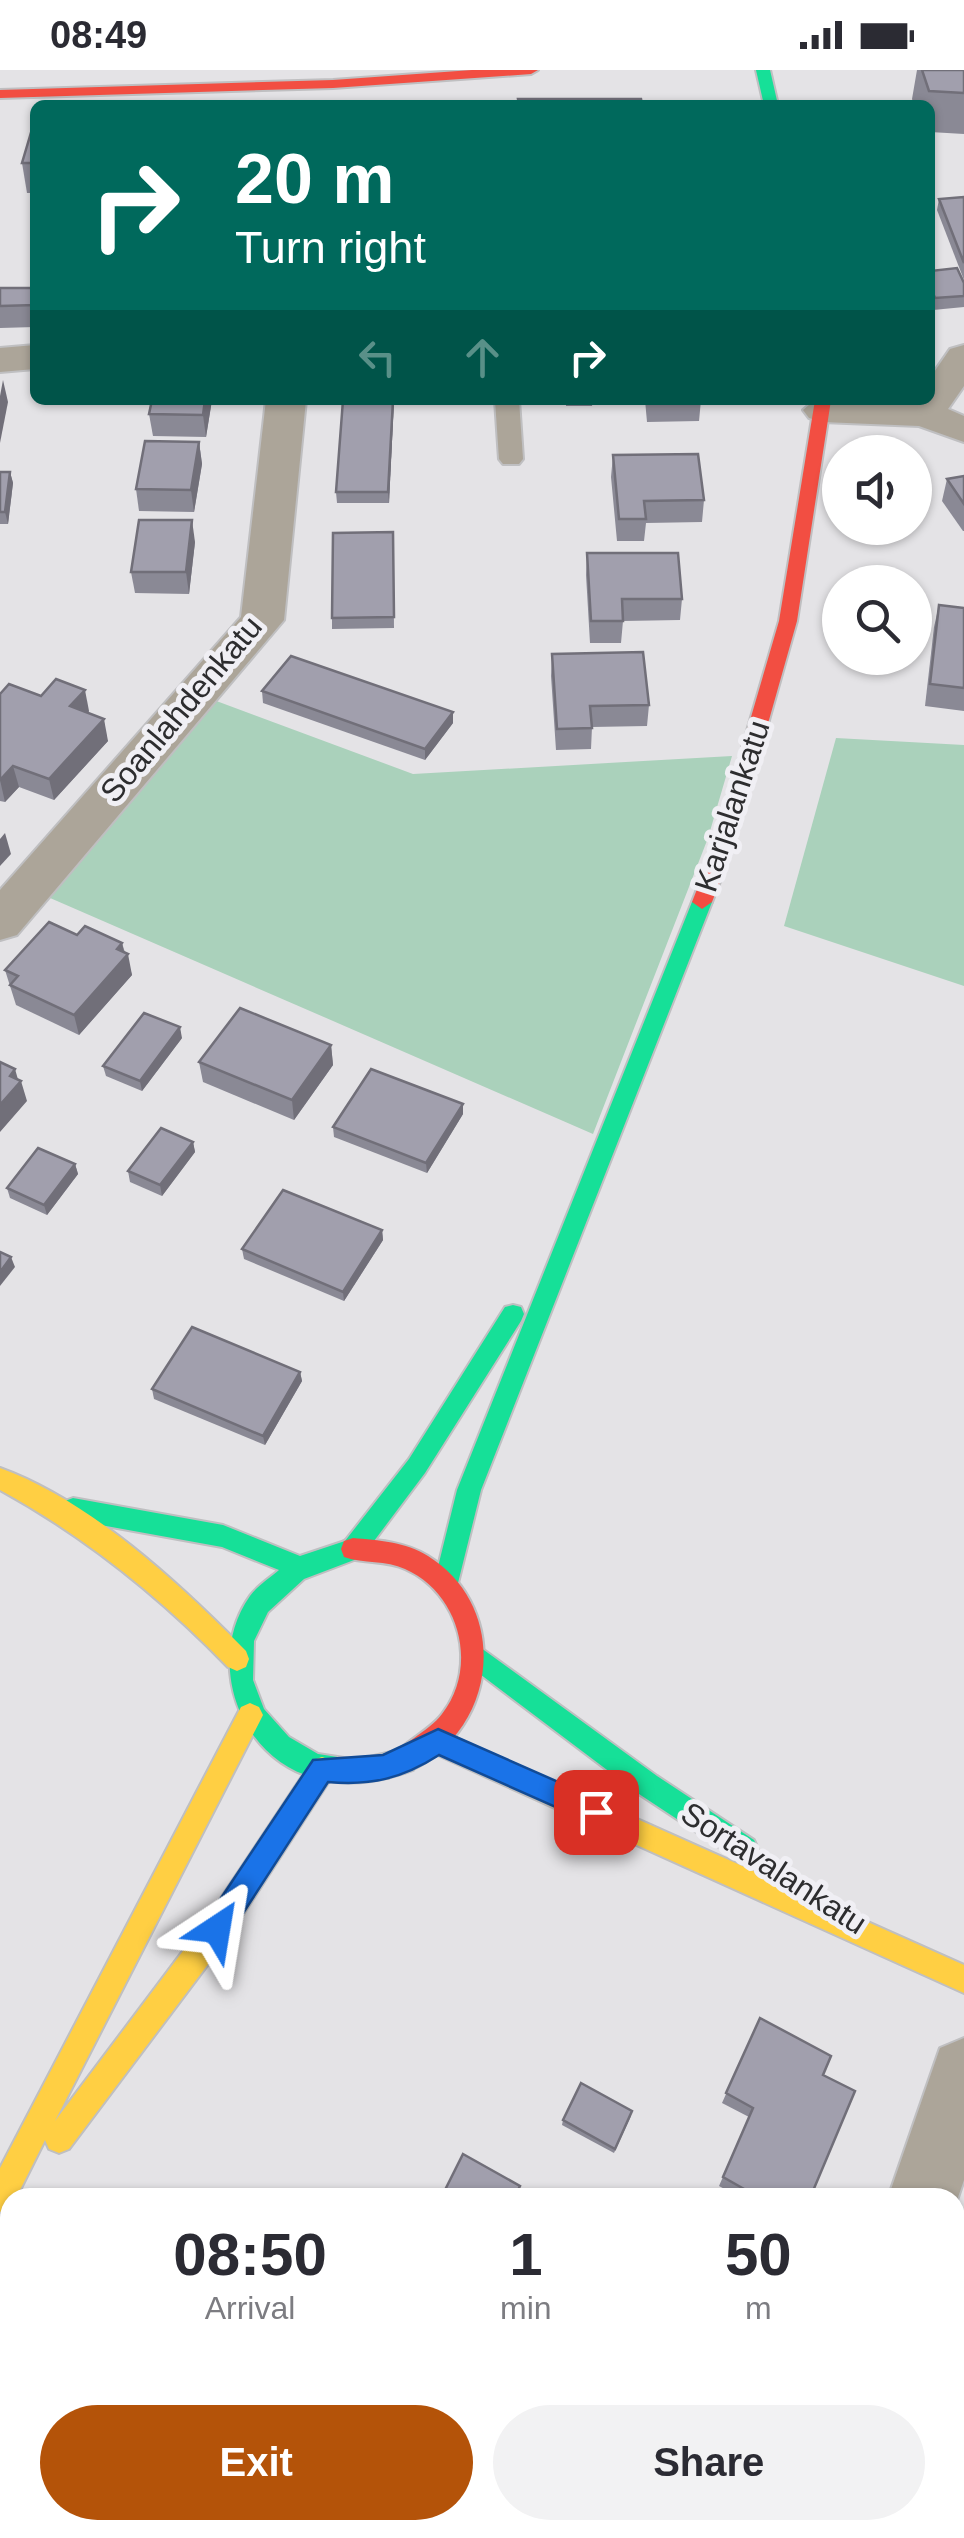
<!DOCTYPE html>
<style>
:root{--surface:#fff;--page:#f2f2f3;--text:#2b2b33;--muted:#7c7c81;--accent:#b45309}
body{margin:0;font-family:Arial,sans-serif;background:var(--page);color:var(--text);height:100vh;display:flex;flex-direction:column;font-size:38px;white-space:nowrap}
*{box-sizing:border-box;margin:0}
p{font-size:32px;color:var(--muted)}
.icon{flex:none;width:55px;height:55px;fill:none;stroke:currentColor;stroke-width:2;stroke-linecap:round;stroke-linejoin:round}
.map{position:relative;flex:1;overflow:hidden}
.sheet{position:absolute;left:0px;top:2118px;width:965px;height:352px;display:flex;flex-direction:column;background:var(--surface);border-radius:30px 30px 0 0;box-shadow:0 2px 8px #0004}
.sheet>*{flex:none}
.banner{position:absolute;left:30px;top:30px;width:905px;height:305px;border-radius:15px;box-shadow:0 2px 8px #0004;background:#00695c;color:#fff;overflow:hidden}
.buttons{position:absolute;left:822px;top:365px;display:grid;gap:20px}
.buttons a{display:grid;place-items:center;width:110px;height:110px;border-radius:50%;background:var(--surface);box-shadow:0 2px 8px #0004;font-size:50px}
.pin{position:absolute;display:grid;place-items:center;width:85px;height:85px;color:#fff;margin:-42px;border-radius:20px;box-shadow:0 5px 15px #0006}
.me{position:absolute;width:110px;margin:-55px;rotate:33deg;stroke-linejoin:round;filter:drop-shadow(0 0 8px #0008)}
.turn{display:flex;align-items:center;gap:35px;height:210px;padding:0 40px;font-size:45px}
.turn .icon{width:130px;height:130px;stroke-width:2.5}
.turn b{display:block;font-size:70px;line-height:85px}
.lanes{display:flex;align-items:center;height:95px;padding:0 40px;background:#0003;justify-content:center;gap:50px;direction:ltr}
.lanes .off{opacity:.35}
.eta{display:flex;justify-content:space-evenly;align-items:center;height:170px;text-align:center}
.eta b{font-size:60px;font-weight:600;line-height:70px}
.action{display:flex;gap:20px;margin-top:auto;padding:20px 40px}
.action a{flex:1;height:115px;border-radius:60px;background:var(--accent);color:#fff;font-size:40px;font-weight:600;line-height:115px;text-align:center}
.action a+a{background:var(--page);color:var(--text)}
.status{display:flex;justify-content:space-between;align-items:center;height:70px;padding:0 50px;background:var(--surface);direction:ltr}
.status svg{height:28px;fill:currentColor}
.map>svg:first-child{display:block}
</style>
<div class="status"><b>08:49</b><svg viewBox="0 0 49 12"><path d="M0 12V9h3v3zM5 12V6h3v6zM10 12V3h3v9zM15 12V0h3v12zM26 1h20v11H26zM47 4h2v5h-2z"/></svg></div>
<div class="map">
<svg width="964" height="2468" viewBox="0 0 964 2468">
<rect width="100%" height="100%" fill="#e4e3e6"/>
<g fill="#aad1bb">
<polygon points="203,626 413,704 732,686 708,768 593,1064 34,821"/>
<polygon points="836,668 964,675 964,916 784,856"/>
</g>
<g fill="none" stroke-linecap="round" stroke-linejoin="round">
<defs>
<polygon id="lane" points="495,330 519,330 523,389 519,394 503,394 499,389"/>
<g id="street">
<polygon points="35,275 35,299 0,302 0,278"/>
<polygon points="964,275 964,316 948,339 964,346 964,372 919,356 823,352 809,348 803,340 815,330 930,330 930,308 950,279"/>
<polygon points="266,330 306,330 284,550 17,865 0,870 0,820 241,547"/>
<polygon points="964,1968 964,2110 955,2136 955,2128 888,2128 940,1978"/>
<polygon points="772,2460 848,2460 845,2468 769,2468"/>
</g>
<g id="fast">
<polygon points="756,0 770,0 778,35 764,35"/>
<polygon points="702,825 712,832 481,1420 458,1513 455,1521 446,1524 437,1521 434,1513 457,1420 692,832"/>
<path d="M513,1235l8,2 3,7 -3,7 -96,152 -63,84 -58,22 -36,33 -14,29 -1,39 11,29 25,28 29,17 39,6 47,-11 9,3 4,9 -4,9c-32,12 -65,17 -98,8 -77,-20 -110,-119 -65,-182 7,-10 20,-18 29,-26l-57,-23 -149,-27 -8,-3 -4,-8 4,-8 8,-3 150,27 77,31 45,-15 64,-82 96,-152z"/>
<polygon points="477,1575 657,1706 754,1770 758,1779 754,1788 745,1792 736,1788 639,1724 468,1595 465,1587 468,1579"/>
</g>
<g id="slow">
<path d="M0,1398c91,33 179,115 246,183l3,8 -3,8 -9,4 -9,-4c-68,-70 -142,-130 -228,-177z"/>
<polygon points="250,1633 259,1637 263,1645 259,1653 55,2051 207,1849 313,1690 322,1687 331,1690 335,1699 331,1708 227,1869 69,2079 59,2083 49,2079 45,2070 16,2128 10,2128 10,2138 0,2142 0,2098 241,1637"/>
<polygon points="438,1660 964,1895 964,1923 429,1681 425,1672 429,1663"/>
</g>
<g id="jam">
<polygon points="472,0 538,0 531,4 333,18 0,28 0,20 333,10"/>
<polygon points="815,330 831,330 797,551 732,781 712,832 702,839 692,832 712,781 779,551"/>
<path d="M353,1468c25,2 53,4 75,18 86,54 68,181 -24,217l-9,-3 -4,-9c7,-17 38,-29 51,-47 37,-47 18,-121 -37,-145 -19,-9 -41,-5 -61,-12l-3,-8 3,-8z"/>
</g>
</defs>
<use href="#lane" stroke="#bfbfc1" stroke-width="4"/>
<use href="#street" stroke="#bfbfc1" stroke-width="4"/>
<use href="#fast" stroke="#bfbfc1" stroke-width="4"/>
<use href="#slow" stroke="#bfbfc1" stroke-width="4"/>
<use href="#jam" stroke="#bfbfc1" stroke-width="4"/>
<use href="#lane" fill="#aca599" fill-rule="evenodd"/>
<use href="#street" fill="#aca599" fill-rule="evenodd"/>
<use href="#fast" fill="#16e098" fill-rule="evenodd"/>
<use href="#slow" fill="#ffcf43" fill-rule="evenodd"/>
<use href="#jam" fill="#f24e42" fill-rule="evenodd"/>
</g>
<g fill="#8a8995">
<polygon points="917,0 964,0 964,64 930,62 930,35 914,35 912,29"/>
<polygon points="35,49 35,123 27,123 22,93"/>
<polygon points="964,127 964,210 937,140 939,129"/>
<polygon points="930,201 964,213 964,237 933,240 930,233"/>
<polygon points="0,218 35,218 35,257 0,258"/>
<polygon points="212,330 206,367 153,366 149,344"/>
<polygon points="343,330 394,330 389,433 337,433 336,422"/>
<polygon points="566,330 593,330 592,336 566,336"/>
<polygon points="645,330 701,330 699,351 647,352"/>
<polygon points="199,372 202,394 194,442 139,441 136,419"/>
<polygon points="613,385 704,430 702,452 646,453 644,471 617,471 611,407"/>
<polygon points="0,402 10,402 13,413 8,454 0,454"/>
<polygon points="964,406 964,461 963,461 942,431 947,409"/>
<polygon points="393,462 394,558 332,559 332,548"/>
<polygon points="195,472 189,524 135,523 131,502"/>
<polygon points="587,483 682,529 680,550 623,551 621,573 590,573 586,505"/>
<polygon points="939,535 964,538 964,641 925,636 934,557"/>
<polygon points="552,584 649,635 647,656 592,657 591,679 556,680 551,606"/>
<polygon points="262,621 453,642 453,653 425,690 263,633"/>
<polygon points="0,624 41,626 89,641 88,643 108,671 54,730 19,717 5,732 0,731"/>
<polygon points="77,865 122,873 132,905 79,965 16,935 5,900"/>
<polygon points="182,968 142,1021 106,1006 103,996"/>
<polygon points="331,975 333,995 294,1050 203,1012 199,992"/>
<polygon points="463,1034 463,1044 427,1103 334,1067 333,1057"/>
<polygon points="193,1072 195,1082 162,1126 130,1112 128,1101"/>
<polygon points="75,1094 78,1104 47,1145 10,1128 7,1118"/>
<polygon points="382,1160 383,1170 344,1231 244,1189 242,1179"/>
<polygon points="300,1302 302,1311 265,1375 154,1329 152,1319"/>
<polygon points="760,1948 810,2128 741,2128 719,2116 749,2047 722,2033"/>
<polygon points="631,2046 614,2083 562,2055 563,2050"/>
<polygon points="964,2439 964,2468 954,2468"/>
</g>
<g fill="#716f79">
<polygon points="3,310 8,332 0,373 0,326"/>
<polygon points="205,330 212,330 206,367 203,345"/>
<polygon points="393,330 394,330 389,433 388,422"/>
<polygon points="199,372 202,394 194,442 191,420"/>
<polygon points="10,402 13,413 8,454 5,442"/>
<polygon points="192,450 195,472 189,524 186,502"/>
<polygon points="85,620 89,641 75,658 70,636"/>
<polygon points="453,642 453,653 425,690 425,679"/>
<polygon points="104,649 108,671 54,730 49,709"/>
<polygon points="13,696 19,717 5,732 0,710"/>
<polygon points="5,763 11,784 0,796 0,769"/>
<polygon points="122,873 125,887 128,884 132,905 79,965 74,945"/>
<polygon points="180,957 182,968 142,1021 140,1011"/>
<polygon points="331,975 333,995 294,1050 292,1030"/>
<polygon points="15,999 19,1013 21,1011 27,1031 0,1062 0,1035 10,1006"/>
<polygon points="463,1034 463,1044 427,1103 426,1093"/>
<polygon points="193,1072 195,1082 162,1126 160,1115"/>
<polygon points="75,1094 78,1104 47,1145 44,1135"/>
<polygon points="382,1160 383,1170 344,1231 343,1222"/>
<polygon points="11,1187 15,1197 0,1216 0,1202"/>
<polygon points="300,1302 302,1311 265,1375 263,1366"/>
</g>
<g fill="#a19fad" stroke="#716f79" stroke-width="2.5">
<polygon points="922,0 964,0 964,23 929,21"/>
<polygon points="518,29 641,29 642,35 519,35"/>
<polygon points="478,33 478,35 281,35 281,34"/>
<polygon points="35,49 35,93 22,93"/>
<polygon points="964,127 964,193 939,129"/>
<polygon points="957,198 964,213 964,226 935,228 930,216 930,201"/>
<polygon points="0,218 35,218 35,235 0,236"/>
<polygon points="152,330 205,330 203,345 149,344"/>
<polygon points="343,330 393,330 388,422 336,422"/>
<polygon points="145,371 199,372 191,420 136,419"/>
<polygon points="698,384 704,430 644,431 646,449 619,449 613,385"/>
<polygon points="0,402 10,402 5,442 0,442"/>
<polygon points="964,406 964,434 947,409"/>
<polygon points="139,450 192,450 186,502 131,502"/>
<polygon points="393,462 394,547 332,548 333,463"/>
<polygon points="587,483 678,483 682,529 622,529 623,551 591,551"/>
<polygon points="939,535 964,538 964,618 930,614"/>
<polygon points="643,582 649,635 590,636 592,658 557,659 552,584"/>
<polygon points="291,586 453,642 425,679 262,621"/>
<polygon points="56,609 85,620 70,636 104,649 49,709 13,696 0,710 0,624 9,614 41,626"/>
<polygon points="49,852 77,865 85,856 122,873 117,879 128,884 74,945 10,915 18,906 5,900"/>
<polygon points="240,938 331,975 292,1030 199,992"/>
<polygon points="144,943 180,957 140,1011 103,996"/>
<polygon points="0,992 15,999 10,1006 21,1011 0,1035"/>
<polygon points="371,999 463,1034 426,1093 333,1057"/>
<polygon points="161,1058 193,1072 160,1115 128,1101"/>
<polygon points="38,1078 75,1094 44,1135 7,1118"/>
<polygon points="283,1120 382,1160 343,1222 242,1179"/>
<polygon points="0,1182 11,1187 0,1202"/>
<polygon points="192,1257 300,1302 263,1366 152,1319"/>
<polygon points="760,1948 831,1986 823,2005 855,2021 810,2128 760,2128 723,2107 753,2038 726,2023"/>
<polygon points="581,2013 632,2041 615,2079 563,2050"/>
<polygon points="463,2084 520,2116 514,2128 459,2128 445,2120"/>
</g>
<path fill="#1a73e8" stroke="#114b97" stroke-width="2.5" d="M438,1659l168,74 3,9 -3,9 -10,4 -157,-70c-36,23 -67,31 -111,27l-101,156 -10,4 -10,-4 -4,-9 4,-10 106,-159 70,-5z"/>
<g text-anchor="middle" dominant-baseline="central" stroke-width="10" stroke-linejoin="round" paint-order="stroke">
<g font-size="32" fill="#2d2d2f" stroke="#f0eff4">
<text transform="translate(181 639) rotate(-50)">Soanlahdenkatu</text>
<text transform="translate(732 736) rotate(-72)">Karjalankatu</text>
<text transform="translate(774 1798) rotate(33)">Sortavalankatu</text>
</g>
</g>
</svg>
<div class="buttons">
<a><svg class="icon" aria-label="sound" viewBox="0 0 24 24"><path d="M4 9h4l5-4v14l-5-4H4zM17 9q2 3 0 6"/></svg></a>
<a><svg class="icon" aria-label="search" viewBox="0 0 24 24"><circle cx="10" cy="10" r="6"/><path d="M15 15l6 6"/></svg></a>
</div>
<div class="pin" style="left:596px;top:1742px;background:#d93025"><svg class="icon" aria-label="arrive" viewBox="0 0 24 24"><path d="M6 21V4h12l-3 4 3 4H6"/></svg></div>
<svg class="me" style="left:217px;top:1859px" viewBox="-20 -20 40 40"><path d="M0-17L14 15 0 8-14 15z" fill="#1a73e8" stroke="#fff" stroke-width="4"/></svg>
<div class="banner">
<div class="turn"><svg class="icon" aria-label="right" viewBox="0 0 24 24"><path d="M7 20v-9h11M14 6l5 5-5 5"/></svg><div><b>20 m</b>Turn right</div></div>
<div class="lanes"><svg class="icon off" aria-label="left" viewBox="0 0 24 24"><path d="M17 20v-9H6M10 6l-5 5 5 5"/></svg><svg class="icon off" aria-label="ahead" viewBox="0 0 24 24"><path d="M12 20V5M6 11l6-6 6 6"/></svg><svg class="icon" aria-label="right" viewBox="0 0 24 24"><path d="M7 20v-9h11M14 6l5 5-5 5"/></svg></div>
</div>
<section class="sheet">
<div class="eta">
<div><b>08:50</b><p>Arrival</p></div>
<div><b>1</b><p>min</p></div>
<div><b>50</b><p>m</p></div>
</div>
<div class="action"><a>Exit</a><a>Share</a></div>
</section>
</div>
